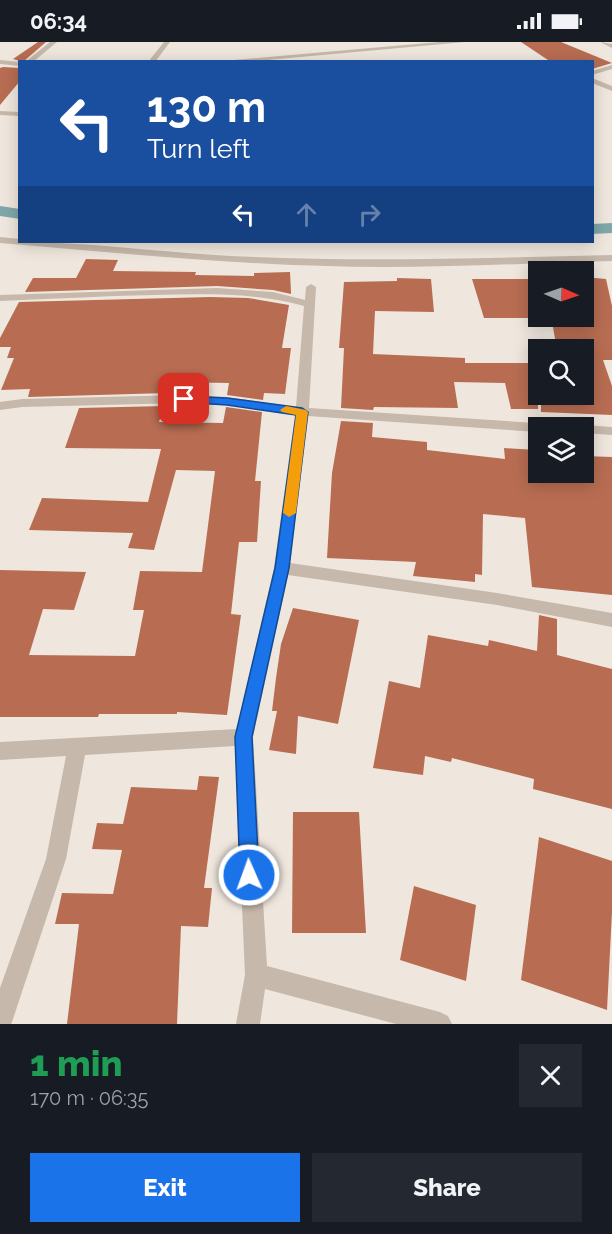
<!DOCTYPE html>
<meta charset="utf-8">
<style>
:root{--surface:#171b24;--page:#242831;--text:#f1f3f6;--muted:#9ea1a6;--accent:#1a73e8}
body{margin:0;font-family:Raleway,sans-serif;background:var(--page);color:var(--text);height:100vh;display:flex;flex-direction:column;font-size:22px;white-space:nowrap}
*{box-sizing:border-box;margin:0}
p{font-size:20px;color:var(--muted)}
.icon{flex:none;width:33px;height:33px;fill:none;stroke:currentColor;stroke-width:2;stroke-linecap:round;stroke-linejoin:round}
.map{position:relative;height:982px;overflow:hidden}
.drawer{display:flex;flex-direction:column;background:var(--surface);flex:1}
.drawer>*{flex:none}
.top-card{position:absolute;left:18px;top:18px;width:576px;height:183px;border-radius:0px;box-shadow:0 3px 15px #0003;background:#1a4fa0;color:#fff;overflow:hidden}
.needle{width:39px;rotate:92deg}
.fabs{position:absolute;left:528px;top:219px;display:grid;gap:12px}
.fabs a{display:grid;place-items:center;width:66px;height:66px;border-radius:0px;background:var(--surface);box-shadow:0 3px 15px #0003;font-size:30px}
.pin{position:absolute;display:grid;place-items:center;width:51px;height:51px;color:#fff;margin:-26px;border-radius:12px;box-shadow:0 3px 9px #0006}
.me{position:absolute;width:66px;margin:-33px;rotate:358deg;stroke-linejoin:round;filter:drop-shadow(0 0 4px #0008)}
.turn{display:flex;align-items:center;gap:21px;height:126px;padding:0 30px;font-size:27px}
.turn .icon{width:78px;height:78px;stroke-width:2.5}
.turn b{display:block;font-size:42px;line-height:51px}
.lanes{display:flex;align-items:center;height:57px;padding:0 30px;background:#0003;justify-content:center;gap:30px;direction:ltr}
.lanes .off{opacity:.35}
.round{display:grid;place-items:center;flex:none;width:63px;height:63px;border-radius:0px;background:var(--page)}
.head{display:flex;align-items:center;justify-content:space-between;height:102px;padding:0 30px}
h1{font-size:36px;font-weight:800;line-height:45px;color:#1e9e55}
.button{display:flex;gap:12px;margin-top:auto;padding:12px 30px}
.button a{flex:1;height:69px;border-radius:0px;background:var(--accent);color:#fff;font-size:24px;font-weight:800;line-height:69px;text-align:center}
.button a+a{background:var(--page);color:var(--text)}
.status{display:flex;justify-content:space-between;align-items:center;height:42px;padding:0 30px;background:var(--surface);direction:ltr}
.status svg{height:16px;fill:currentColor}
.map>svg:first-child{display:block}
</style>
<div class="status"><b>06:34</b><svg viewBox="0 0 49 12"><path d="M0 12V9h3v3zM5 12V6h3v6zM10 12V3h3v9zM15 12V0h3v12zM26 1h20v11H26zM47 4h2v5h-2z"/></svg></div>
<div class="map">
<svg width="612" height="982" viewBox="0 0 612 982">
<rect width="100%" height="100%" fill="#efe7dd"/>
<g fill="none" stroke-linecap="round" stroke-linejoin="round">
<g fill="#7fa7a9" fill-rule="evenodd">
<polygon points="0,164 20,167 20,177 0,174"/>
<polygon points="612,181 612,191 592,192 592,182"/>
</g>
</g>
<g fill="#b86d52">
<polygon points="38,0 46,0 23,20 13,17"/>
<polygon points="521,0 561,0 612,21 592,27 592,20 551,20"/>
<polygon points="3,25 20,26 20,39 0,63 0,26"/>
<polygon points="86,217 118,218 113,229 196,230 195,233 254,234 254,231 290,230 291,250 291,252 273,248 217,244 25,250 33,236 76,236"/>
<polygon points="584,235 606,237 612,264 612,318 603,318 612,344 612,373 541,370 541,352 584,352 584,308 557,308 551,274 584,274"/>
<polygon points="397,236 431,237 434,270 375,269 373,312 465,316 465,321 538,321 538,367 511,367 505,341 454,340 458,366 374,365 373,368 341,366 344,306 339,306 344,240 397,239"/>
<polygon points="472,237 528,237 538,265 538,274 543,276 484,276"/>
<polygon points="210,255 248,256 289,263 282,306 291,306 285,352 264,351 263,358 227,353 229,341 171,340 167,351 28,355 30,347 1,348 14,316 7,316 11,305 0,305 0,296 19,260"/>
<polygon points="164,364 159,380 223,381 226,365 262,370 255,439 261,439 257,500 239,500 231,572 241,573 227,673 177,670 177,672 99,672 98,675 0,675 0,528 86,530 74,568 43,567 29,613 135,614 144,568 133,568 140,529 202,530 215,429 176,428 154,508 128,506 133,491 29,488 42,456 148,460 161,407 65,406 79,366"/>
<polygon points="341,379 373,381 372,395 427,400 427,408 505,417 504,406 536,408 538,430 584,430 584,414 612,415 612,553 532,545 525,476 483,472 482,533 475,532 475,540 413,534 416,520 327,516 332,431"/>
<polygon points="293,566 359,578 338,682 298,674 296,712 269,708 277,669 272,669 276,636 281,602"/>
<polygon points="539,573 557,577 557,613 612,627 612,767 533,747 534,737 452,716 451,720 425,714 423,733 373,726 389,639 420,646 428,593 488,604 489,598 537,609"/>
<polygon points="199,734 219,735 204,846 212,846 208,885 181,884 177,982 67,982 79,882 55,882 62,851 113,852 122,808 92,807 97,781 123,782 131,745 197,748"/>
<polygon points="293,770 359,770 366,891 292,891"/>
<polygon points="539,795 612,819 612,870 607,968 521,938"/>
<polygon points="414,844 476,863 466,939 400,918"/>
</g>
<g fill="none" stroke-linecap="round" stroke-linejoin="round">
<g fill="#c6b8aa" fill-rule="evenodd">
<polygon points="50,0 57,0 33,20 25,20"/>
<polygon points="164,0 170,0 155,20 148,20"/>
<polygon points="439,0 465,0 245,20 212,20"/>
<polygon points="601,0 612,2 612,6 602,1"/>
<polygon points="0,18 20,20 20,24 0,22"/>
<polygon points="612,23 612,27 592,33 592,29"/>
<polygon points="592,36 612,44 612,49 592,41"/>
<polygon points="0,69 20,70 20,74 0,73"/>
<path d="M0,195l20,2v3c65,0 130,9 195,13 133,8 265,3 397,0v6c-76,2 -151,6 -227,6 -129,0 -257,-13 -385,-24z"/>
<path d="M311,242l5,3 -7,121 241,16 6,4h-18v4l-230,-16 -18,147 207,30 115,20v14l-115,-22 -209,-30 -35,162 14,229 173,46 8,4 4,8h-56l-131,-35 -5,35h-24l9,-49 -10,-229 -150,9 -19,104 -54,163 -1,2h-11v-36l46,-129 20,-103 -66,4v-18l237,-13 37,-161 21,-153 -68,-10 -43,-2 -162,4 -22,3v-8l22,-3 162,-4 43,2 69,10 8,-101c-50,-14 -100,-12 -151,-11 -51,1 -102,4 -153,6v-6l217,-7 56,4 32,8 1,-13z"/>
<polygon points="584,383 612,385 612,393 584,391 584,386 578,386"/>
</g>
</g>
<polygon fill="#1a73e8" stroke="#114b97" stroke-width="1.5" points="184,354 227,356 302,366 308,370 289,526 252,695 259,833 256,840 249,842 242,840 240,833 235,695 275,526 296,373 227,363 180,360 178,357"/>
<polygon fill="#f59e0b" points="286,364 306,368 308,370 296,471 289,475 283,471 296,373 282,370 280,368"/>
</svg>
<div class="fabs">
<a><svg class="needle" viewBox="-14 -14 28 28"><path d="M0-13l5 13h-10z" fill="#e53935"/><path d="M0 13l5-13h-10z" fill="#9ea1a6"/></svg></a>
<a><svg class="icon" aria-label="search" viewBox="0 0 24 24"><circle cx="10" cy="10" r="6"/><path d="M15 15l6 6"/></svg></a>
<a><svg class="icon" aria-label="layers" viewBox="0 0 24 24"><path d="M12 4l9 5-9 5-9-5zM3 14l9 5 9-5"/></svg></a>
</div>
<div class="pin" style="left:184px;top:357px;background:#d93025"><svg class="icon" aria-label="arrive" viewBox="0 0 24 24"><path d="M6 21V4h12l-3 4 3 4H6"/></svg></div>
<svg class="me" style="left:249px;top:833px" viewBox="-20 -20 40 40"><circle r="17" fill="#1a73e8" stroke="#fff" stroke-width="3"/><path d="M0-11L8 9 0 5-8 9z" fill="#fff"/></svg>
<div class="top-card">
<div class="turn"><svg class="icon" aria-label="left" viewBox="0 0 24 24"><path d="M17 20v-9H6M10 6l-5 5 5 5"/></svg><div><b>130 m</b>Turn left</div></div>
<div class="lanes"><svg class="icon" aria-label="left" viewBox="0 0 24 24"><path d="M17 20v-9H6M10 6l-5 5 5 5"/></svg><svg class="icon off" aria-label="ahead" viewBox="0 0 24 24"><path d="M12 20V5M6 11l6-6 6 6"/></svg><svg class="icon off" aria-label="right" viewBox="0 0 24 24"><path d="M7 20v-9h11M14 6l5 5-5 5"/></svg></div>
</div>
</div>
<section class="drawer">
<div class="head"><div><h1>1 min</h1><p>170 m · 06:35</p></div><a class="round"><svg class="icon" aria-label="close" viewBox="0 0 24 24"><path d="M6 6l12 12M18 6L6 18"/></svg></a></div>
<div class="button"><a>Exit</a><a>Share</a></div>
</section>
